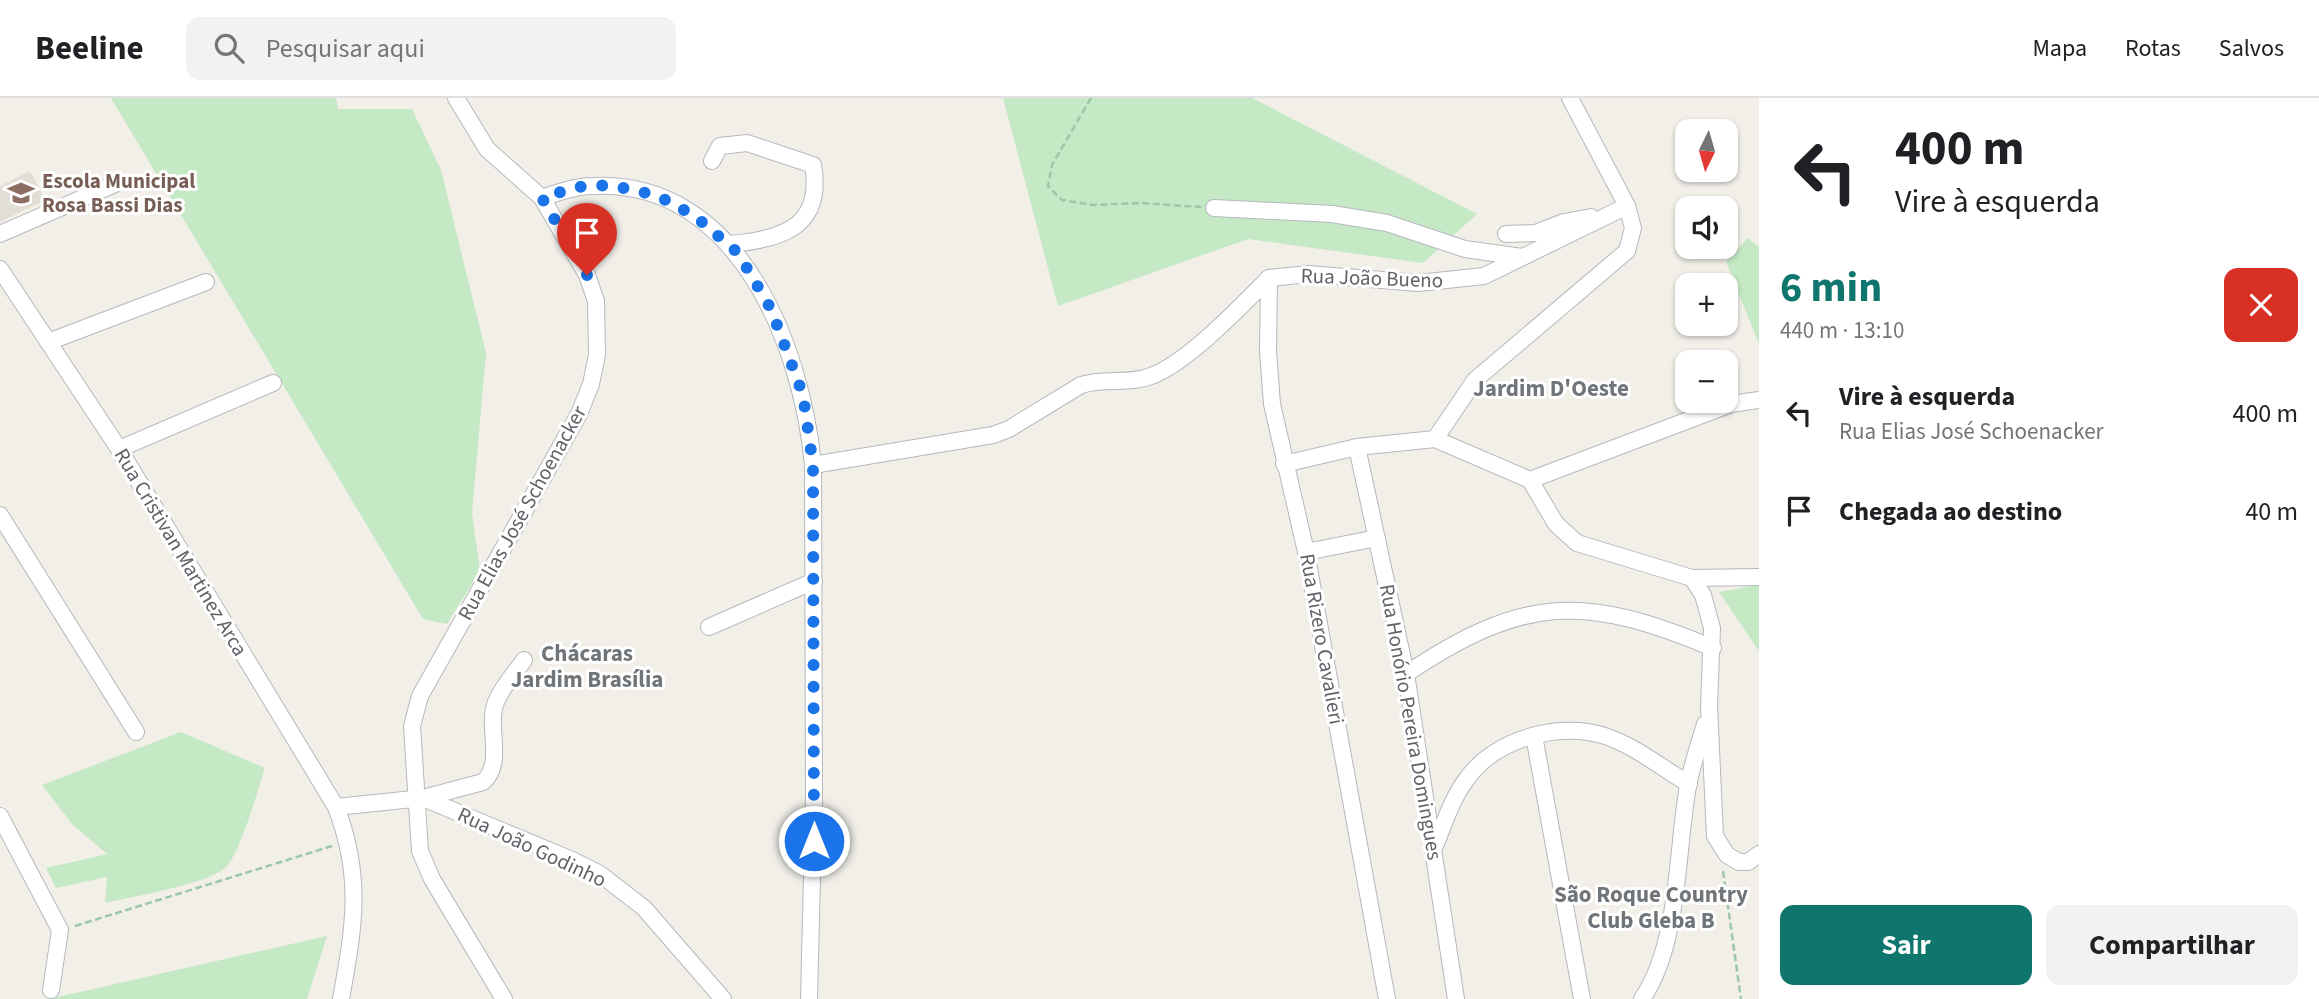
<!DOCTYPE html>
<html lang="pt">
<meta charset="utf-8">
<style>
:root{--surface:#fff;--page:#f2f2f2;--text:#202124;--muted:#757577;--line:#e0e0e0;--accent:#0f766e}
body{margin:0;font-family:"Source Sans 3",sans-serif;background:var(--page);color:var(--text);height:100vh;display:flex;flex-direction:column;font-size:26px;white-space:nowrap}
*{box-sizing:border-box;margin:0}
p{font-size:23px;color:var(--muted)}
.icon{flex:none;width:38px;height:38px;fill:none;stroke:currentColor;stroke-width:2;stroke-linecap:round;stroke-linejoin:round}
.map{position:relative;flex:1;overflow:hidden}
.side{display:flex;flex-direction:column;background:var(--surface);width:560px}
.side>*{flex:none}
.banner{background:#fff;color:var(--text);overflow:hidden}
.needle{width:46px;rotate:185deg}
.fabs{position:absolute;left:1675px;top:21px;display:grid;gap:14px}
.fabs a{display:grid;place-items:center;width:63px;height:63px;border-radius:14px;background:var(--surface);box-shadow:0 2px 5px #0004;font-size:35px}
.pin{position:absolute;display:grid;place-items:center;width:60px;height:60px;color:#fff;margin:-72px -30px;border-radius:50% 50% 50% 0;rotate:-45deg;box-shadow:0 0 7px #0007}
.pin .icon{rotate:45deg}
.me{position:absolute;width:77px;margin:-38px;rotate:0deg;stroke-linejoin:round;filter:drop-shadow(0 0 5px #0008)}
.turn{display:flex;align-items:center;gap:24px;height:147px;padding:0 21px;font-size:32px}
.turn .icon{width:91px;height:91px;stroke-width:2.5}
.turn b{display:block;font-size:49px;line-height:60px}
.round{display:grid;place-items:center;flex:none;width:74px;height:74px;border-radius:14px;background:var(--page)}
.summary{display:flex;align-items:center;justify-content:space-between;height:119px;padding:0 21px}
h1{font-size:42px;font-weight:700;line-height:52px;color:var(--accent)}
.cta{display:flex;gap:14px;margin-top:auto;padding:14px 21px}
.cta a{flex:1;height:80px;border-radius:14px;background:var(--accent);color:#fff;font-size:28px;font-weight:700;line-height:80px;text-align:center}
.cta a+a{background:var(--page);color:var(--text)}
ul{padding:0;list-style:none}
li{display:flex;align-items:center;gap:21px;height:98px;padding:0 21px}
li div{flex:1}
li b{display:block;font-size:26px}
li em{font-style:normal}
header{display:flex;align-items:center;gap:42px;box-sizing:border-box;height:98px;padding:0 35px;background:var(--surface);border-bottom:2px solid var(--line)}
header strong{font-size:33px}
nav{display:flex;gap:38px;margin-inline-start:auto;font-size:24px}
.search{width:490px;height:63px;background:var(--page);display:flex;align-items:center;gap:18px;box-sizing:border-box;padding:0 24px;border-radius:14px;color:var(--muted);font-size:26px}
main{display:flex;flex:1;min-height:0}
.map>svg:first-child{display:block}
</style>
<header>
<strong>Beeline</strong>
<div class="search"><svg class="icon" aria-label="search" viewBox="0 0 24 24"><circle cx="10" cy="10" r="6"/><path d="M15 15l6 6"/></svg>Pesquisar aqui</div>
<nav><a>Mapa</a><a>Rotas</a><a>Salvos</a></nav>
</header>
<main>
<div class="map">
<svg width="1759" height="901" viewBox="0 0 1759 901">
<rect width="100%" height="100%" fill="#f1efe8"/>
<polygon fill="#e1ded6" points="30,73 45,102 0,124 0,88"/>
<g fill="#c5e8c5">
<polygon points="111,0 336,0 338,11 412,11 441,72 486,255 472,415 480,473 447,526 423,521"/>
<polygon points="1003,0 1252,0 1477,116 1423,165 1248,141 1058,208"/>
<polygon points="1748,140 1759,149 1759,246 1726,164"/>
<polygon points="1759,487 1759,553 1719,494"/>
<path d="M181,634l84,36c-7,21 -25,87 -40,100 -18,16 -94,29 -120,35l2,-26 -51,11 -10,-20 61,-14 -35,-30 -30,-39z"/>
<polygon points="327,838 307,901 49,901"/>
</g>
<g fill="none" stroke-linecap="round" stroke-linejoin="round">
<defs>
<g id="minor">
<polyline points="456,0 487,51 542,100 587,177 596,203 597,257 591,286 579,316 420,598 412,628 420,753 432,781 504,901"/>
<path d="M712,63l8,-15 27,-3 66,22c11,63 -33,75 -84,79"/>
<path d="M542,100c17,-6 34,-12 52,-12 145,-6 208,161 219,279l1,332 -5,202"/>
<polyline points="1214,110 1332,116 1387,125 1465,151 1522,159"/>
<polyline points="0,136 115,86"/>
<polyline points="1506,136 1536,135 1564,124 1591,119"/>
<path d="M0,171l119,180 217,358c27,70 18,120 5,192"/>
<polyline points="1269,180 1268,253 1272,306 1306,454 1387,901"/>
<polyline points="1269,180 1309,176 1418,185 1484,178 1627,108"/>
<polyline points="48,244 206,184"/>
<polyline points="1435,341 1530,382 1731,306 1759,302"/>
<polyline points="1357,349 1406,576 1456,901"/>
<polyline points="119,351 273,285"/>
<polyline points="1284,366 1357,349 1435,341 1475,282 1627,153 1633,130 1627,108 1570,0"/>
<path d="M813,367l180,-30 16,-6 72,-44c23,-8 48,0 70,-9 36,-13 90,-70 118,-98"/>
<polyline points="1530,382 1556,426 1577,445 1692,480 1759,479"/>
<polyline points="0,417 136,634"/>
<polyline points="1306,454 1377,440"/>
<polyline points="1692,480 1703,497 1712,530 1709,608 1715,738 1727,757 1739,764 1748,764 1759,756"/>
<polyline points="709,529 814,483"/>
<path d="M1406,576c118,-79 178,-80 307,-26"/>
<polyline points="1534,638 1582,901"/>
<path d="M423,700l60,-16c22,-19 3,-55 13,-80 6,-15 19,-29 28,-42"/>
<polyline points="336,709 423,700 572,762 600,776 644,810 723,901"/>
<polyline points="0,718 60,832 51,892"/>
<path d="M1434,750c10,-23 17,-48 32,-68 28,-41 93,-59 139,-44 30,10 57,32 84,48"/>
<path d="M1642,901c38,-56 34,-146 46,-213 4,-21 11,-42 17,-62"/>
</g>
</defs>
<use href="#minor" stroke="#b5b8bc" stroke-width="18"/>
<g stroke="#9cc7a9" stroke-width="2.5" stroke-dasharray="7 3.5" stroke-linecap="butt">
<polyline points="1091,0 1052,67 1048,88 1062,102 1093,107 1141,105 1201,109"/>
<polyline points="1723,773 1741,901"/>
<polyline points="75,828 332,748"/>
</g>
<use href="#minor" stroke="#fff" stroke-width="16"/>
</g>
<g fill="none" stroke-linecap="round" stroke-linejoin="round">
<polyline stroke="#1a73e8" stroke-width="12" stroke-dasharray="0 21.6" points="587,177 542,100 576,89 609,87 651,96 675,106 702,124 738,155 771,211 803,297 813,367 814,743"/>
</g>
<defs>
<symbol id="school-bare" viewBox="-9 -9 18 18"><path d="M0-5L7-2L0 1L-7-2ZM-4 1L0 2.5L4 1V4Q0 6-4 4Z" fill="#8d6e63" stroke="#fff" stroke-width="2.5" paint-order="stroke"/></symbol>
</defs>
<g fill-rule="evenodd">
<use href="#school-bare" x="2" y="76" width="38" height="38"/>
</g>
<g text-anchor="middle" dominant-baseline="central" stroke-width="6" stroke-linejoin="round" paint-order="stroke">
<g font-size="21" font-weight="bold" fill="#785e54" stroke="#fff" text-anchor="start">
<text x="42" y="83">Escola Municipal<tspan x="42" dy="24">Rosa Bassi Dias</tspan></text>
</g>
<g font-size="21" fill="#5f6368" stroke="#fff">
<text transform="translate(1372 180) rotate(2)">Rua João Bueno</text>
<text transform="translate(522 415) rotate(-61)">Rua Elias José Schoenacker</text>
<text transform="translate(181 454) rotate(59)">Rua Cristivan Martinez Arca</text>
<text transform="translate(1322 541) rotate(80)">Rua Rizero Cavalieri</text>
<text transform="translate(1411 624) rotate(80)">Rua Honório Pereira Domingues</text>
<text transform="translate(532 749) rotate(25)">Rua João Godinho</text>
</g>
<g font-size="23" font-weight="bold" fill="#70757a" stroke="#fff">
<text x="1551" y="290">Jardim D'Oeste</text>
<text x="587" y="555">Chácaras<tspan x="587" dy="26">Jardim Brasília</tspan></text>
<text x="1651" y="796">São Roque Country<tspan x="1651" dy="26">Club Gleba B</tspan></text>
</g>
</g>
</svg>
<div class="fabs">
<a><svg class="needle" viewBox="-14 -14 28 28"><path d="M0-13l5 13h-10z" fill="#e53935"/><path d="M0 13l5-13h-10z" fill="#757577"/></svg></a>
<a><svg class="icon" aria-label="sound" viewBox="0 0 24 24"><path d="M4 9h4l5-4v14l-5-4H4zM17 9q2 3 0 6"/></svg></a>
<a>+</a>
<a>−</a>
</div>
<div class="pin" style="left:587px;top:177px;background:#d93025"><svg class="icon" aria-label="arrive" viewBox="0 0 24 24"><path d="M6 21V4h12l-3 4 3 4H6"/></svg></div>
<svg class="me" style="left:814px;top:743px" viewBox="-20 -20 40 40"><circle r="17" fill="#1a73e8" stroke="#fff" stroke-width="3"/><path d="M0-11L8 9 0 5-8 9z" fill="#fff"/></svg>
</div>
<section class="side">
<div class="banner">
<div class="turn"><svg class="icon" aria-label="left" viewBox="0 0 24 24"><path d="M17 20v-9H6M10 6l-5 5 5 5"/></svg><div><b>400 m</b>Vire à esquerda</div></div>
</div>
<div class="summary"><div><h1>6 min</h1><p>440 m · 13:10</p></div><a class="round" style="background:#d93025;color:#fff"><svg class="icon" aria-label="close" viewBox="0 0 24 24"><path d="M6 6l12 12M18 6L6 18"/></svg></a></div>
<ul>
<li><svg class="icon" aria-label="left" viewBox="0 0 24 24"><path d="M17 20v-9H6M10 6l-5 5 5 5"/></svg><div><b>Vire à esquerda</b><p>Rua Elias José Schoenacker</p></div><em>400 m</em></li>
<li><svg class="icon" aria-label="arrive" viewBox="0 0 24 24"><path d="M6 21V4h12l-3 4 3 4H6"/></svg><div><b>Chegada ao destino</b></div><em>40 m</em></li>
</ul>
<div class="cta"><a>Sair</a><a>Compartilhar</a></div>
</section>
</main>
